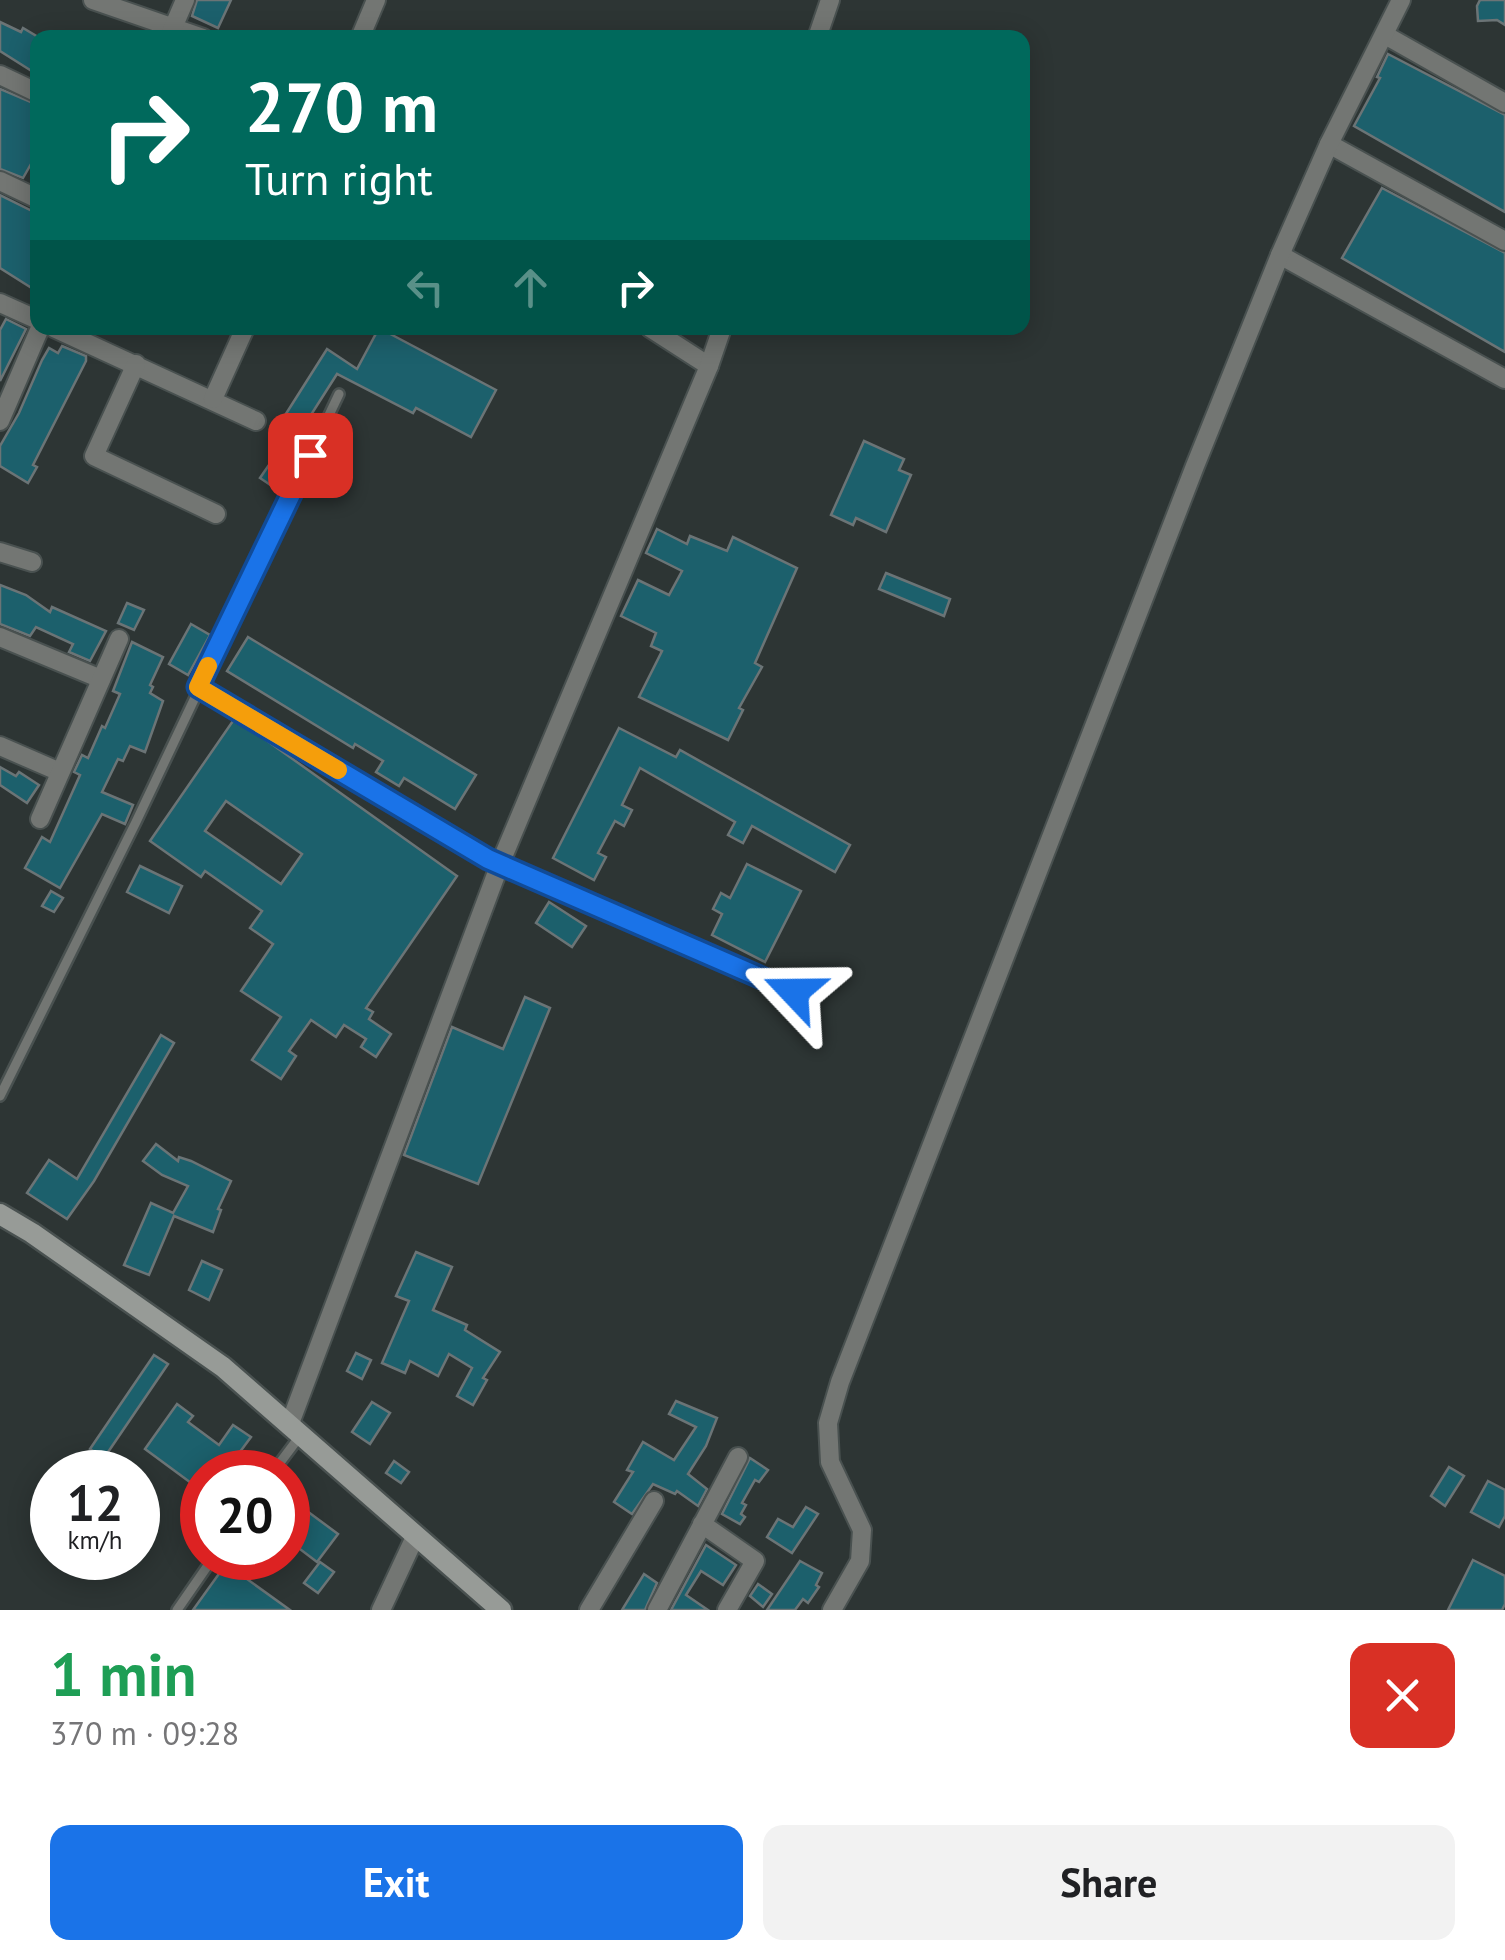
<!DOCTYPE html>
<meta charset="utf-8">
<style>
:root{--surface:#fff;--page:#f2f2f2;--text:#202124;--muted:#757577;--accent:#1a73e8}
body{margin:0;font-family:"PT Sans",sans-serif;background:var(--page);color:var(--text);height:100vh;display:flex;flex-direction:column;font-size:38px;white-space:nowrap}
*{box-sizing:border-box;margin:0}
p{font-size:32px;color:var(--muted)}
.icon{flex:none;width:55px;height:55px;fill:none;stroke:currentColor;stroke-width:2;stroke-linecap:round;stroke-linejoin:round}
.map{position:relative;height:1610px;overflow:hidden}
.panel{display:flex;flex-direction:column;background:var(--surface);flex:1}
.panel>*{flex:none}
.banner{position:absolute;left:30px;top:30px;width:1000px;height:305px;border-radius:20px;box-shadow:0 5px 25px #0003;background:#00695c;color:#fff;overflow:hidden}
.speed{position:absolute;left:30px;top:1450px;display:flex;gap:20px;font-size:50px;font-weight:700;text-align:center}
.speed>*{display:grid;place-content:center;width:130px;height:130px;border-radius:50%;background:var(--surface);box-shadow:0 5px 25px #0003;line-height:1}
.speed small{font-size:25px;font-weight:400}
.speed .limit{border:15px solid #d22;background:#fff;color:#111}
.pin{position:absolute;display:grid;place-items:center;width:85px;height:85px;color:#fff;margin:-42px;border-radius:20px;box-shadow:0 5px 15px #0006}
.me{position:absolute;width:110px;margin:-55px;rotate:293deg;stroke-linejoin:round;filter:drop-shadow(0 0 8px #0008)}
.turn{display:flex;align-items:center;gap:35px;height:210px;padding:0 50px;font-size:45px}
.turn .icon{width:130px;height:130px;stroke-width:2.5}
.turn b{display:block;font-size:70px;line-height:85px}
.lanes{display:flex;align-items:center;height:95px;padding:0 50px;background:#0003;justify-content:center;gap:50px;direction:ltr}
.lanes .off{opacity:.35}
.round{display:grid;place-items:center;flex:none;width:105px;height:105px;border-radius:20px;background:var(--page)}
.headline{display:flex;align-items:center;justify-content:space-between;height:170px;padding:0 50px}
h1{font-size:60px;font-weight:800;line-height:75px;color:#1e9e55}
.cta{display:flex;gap:20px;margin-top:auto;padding:20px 50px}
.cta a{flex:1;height:115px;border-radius:20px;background:var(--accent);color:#fff;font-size:40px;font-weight:800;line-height:115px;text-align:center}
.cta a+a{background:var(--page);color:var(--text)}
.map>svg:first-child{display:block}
</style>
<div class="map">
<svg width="1505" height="1610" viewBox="0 0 1505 1610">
<rect width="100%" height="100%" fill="#2d3534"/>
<g fill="#1c606c" stroke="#6b7476" stroke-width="2.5" fill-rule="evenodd">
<polygon points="197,0 231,0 218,28 192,16"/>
<polygon points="1480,0 1505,0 1505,25 1497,20 1478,21 1477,6"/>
<polygon points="0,22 21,32 23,28 38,37 38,75 0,51"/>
<polygon points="1388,54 1505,115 1505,212 1354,126 1380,78 1377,77"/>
<polygon points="0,89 38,105 38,167 31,164 23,178 0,169"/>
<polygon points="1382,188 1505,253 1505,352 1342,258"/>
<polygon points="0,195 38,214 38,292 0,268"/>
<polygon points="6,319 26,329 0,381 0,330"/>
<polygon points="379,328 496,390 471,437 416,408 413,413 337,374 295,440 277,428 327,349 357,369"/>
<polygon points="62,346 86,356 86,361 33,465 37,467 28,483 0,466 0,446 19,413 42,360 49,348 58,353"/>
<polygon points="864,441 904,459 899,470 911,475 886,532 856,518 853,525 831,515"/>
<polygon points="271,462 283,470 272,486 260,478"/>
<polygon points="657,529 687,544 690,536 727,551 733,537 797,568 755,663 762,667 739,708 743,710 728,740 639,697 662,651 651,646 656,633 621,616 638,580 669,595 682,571 646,553"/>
<polygon points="886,573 950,599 944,616 879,589"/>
<polygon points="0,585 26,595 50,612 52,607 106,631 90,661 69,652 73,644 36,627 30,636 0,624"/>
<polygon points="127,603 144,610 134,630 118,623"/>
<polygon points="191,624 210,635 188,675 169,664"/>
<polygon points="248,637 476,775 455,809 404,778 399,786 376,772 383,761 355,744 353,748 227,671"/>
<polygon points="132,642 163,657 150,685 153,687 150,693 163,701 145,752 130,746 123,761 118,759 102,792 133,805 125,824 102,814 60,888 25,868 42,837 50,842 80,775 74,772 82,755 88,758 102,726 105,728 120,694 113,691"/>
<path d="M235,718l222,158 -91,132 7,4 -4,7 22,15 -15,23 -15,-10 5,-8 -22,-14 -8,12 -25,-17 -22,31 7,5 -15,23 -29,-19 29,-43 -40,-26 32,-47 -23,-16 12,-17 -57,-40 -4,6 -51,-36zM226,801l76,53 -21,30 -76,-53z"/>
<polygon points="619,728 676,757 680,750 850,845 835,872 752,826 743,843 728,835 735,822 640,768 622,805 632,810 624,826 615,821 598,853 606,857 594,880 553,858"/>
<polygon points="0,767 16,776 19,772 39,785 27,803 0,785"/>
<polygon points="747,864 801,891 765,962 712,935 722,914 713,909 721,893 730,898"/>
<polygon points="140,866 182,886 169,913 127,892"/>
<polygon points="51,891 63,898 54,912 42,906"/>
<polygon points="549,902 586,926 572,947 536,923"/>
<polygon points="525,997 550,1008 478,1184 404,1155 452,1027 503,1049"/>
<polygon points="161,1035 174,1043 94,1181 67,1219 27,1193 49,1160 77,1179"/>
<polygon points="156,1144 178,1161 179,1157 191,1161 231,1181 218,1209 221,1210 213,1232 174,1216 149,1275 124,1265 151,1203 173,1213 188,1186 162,1175 143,1161"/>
<polygon points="416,1252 452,1267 433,1310 467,1325 465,1330 500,1352 483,1378 487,1380 473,1405 457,1396 472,1368 449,1354 438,1376 410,1361 405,1373 382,1363 409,1301 396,1296"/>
<polygon points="202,1261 222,1270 209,1300 189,1290"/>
<polygon points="356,1353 371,1360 362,1379 347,1371"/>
<polygon points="154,1355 168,1364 104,1458 90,1449"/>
<polygon points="676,1401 717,1418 706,1446 688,1474 707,1489 698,1506 677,1491 675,1494 653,1484 632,1514 614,1502 633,1472 627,1470 643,1442 674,1460 696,1427 669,1414"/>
<polygon points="372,1402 390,1413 370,1444 352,1432"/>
<polygon points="177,1404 193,1416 188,1422 219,1445 233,1425 251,1437 225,1472 202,1472 202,1491 145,1449"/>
<polygon points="750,1458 768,1470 759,1482 755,1480 742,1503 746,1505 741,1514 745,1517 740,1524 722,1514"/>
<polygon points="394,1461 409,1472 401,1483 386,1473"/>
<polygon points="1449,1467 1464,1476 1445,1506 1431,1496"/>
<polygon points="1488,1481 1505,1490 1505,1516 1499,1527 1471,1512"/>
<polygon points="288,1497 338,1534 317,1562 288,1540"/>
<polygon points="806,1507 818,1514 792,1553 767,1537 778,1519 793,1527"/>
<polygon points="706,1545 736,1565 723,1585 701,1571 686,1595 708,1610 671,1610"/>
<polygon points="1473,1560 1505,1576 1505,1604 1502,1610 1448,1610"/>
<polygon points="800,1561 822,1573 816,1585 819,1587 808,1603 803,1599 795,1610 767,1610"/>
<polygon points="320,1562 334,1572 318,1593 304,1583"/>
<polygon points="226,1564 290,1610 193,1610"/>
<polygon points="644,1574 657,1583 645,1610 622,1610"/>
<polygon points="758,1584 772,1594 763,1607 750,1596"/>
</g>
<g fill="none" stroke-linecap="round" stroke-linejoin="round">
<defs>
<g id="service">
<polyline points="198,687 487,859 793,991"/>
<polyline points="0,1096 136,822 339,394"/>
<polyline points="273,1472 300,1436"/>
<polyline points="177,1610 213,1558"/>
</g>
<g id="minor">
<polyline points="93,0 203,38"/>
<polyline points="1385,35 1505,103"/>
<polyline points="169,37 185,0"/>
<polyline points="360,38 376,0"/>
<polyline points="817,38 830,0"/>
<polyline points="0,75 38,93"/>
<polyline points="1329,144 1505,241"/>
<polyline points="0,181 38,199"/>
<polyline points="1280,255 1505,379"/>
<polyline points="0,303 38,320"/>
<polyline points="54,328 256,421"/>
<polyline points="650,328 709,366"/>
<polyline points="136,364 94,456 216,514"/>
<polyline points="213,399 245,328"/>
<polyline points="0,421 40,328"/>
<polyline points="0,552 32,562"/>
<polyline points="0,637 101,679"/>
<polyline points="0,746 60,772"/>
<polyline points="40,819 119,639"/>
<polyline points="289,1426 500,864 709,366 722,328"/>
<polyline points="702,1524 755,1561 727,1610"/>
<polyline points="381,1610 415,1537"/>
<polyline points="589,1610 654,1501"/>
<polyline points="657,1610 738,1457"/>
<polyline points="832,1610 860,1561 862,1530 830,1462 828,1423 840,1382 1195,466 1280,255 1329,144 1401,0"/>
</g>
<polyline id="secondary" points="0,1214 32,1233 223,1367 501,1610"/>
</defs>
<use href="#service" stroke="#495150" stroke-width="14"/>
<use href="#minor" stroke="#495150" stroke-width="22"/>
<use href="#secondary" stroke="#495150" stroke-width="25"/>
<use href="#service" stroke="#737673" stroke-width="9"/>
<use href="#minor" stroke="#737673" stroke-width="18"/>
<use href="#secondary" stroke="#979b97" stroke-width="20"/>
</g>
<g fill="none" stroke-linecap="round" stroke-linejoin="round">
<defs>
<polyline id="route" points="310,455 198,687 488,859 794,992"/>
</defs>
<use href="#route" stroke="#114b97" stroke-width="25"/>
<use href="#route" stroke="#1a73e8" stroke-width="18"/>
<polyline stroke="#f59e0b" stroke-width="18" points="208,666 198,687 338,770"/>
</g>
</svg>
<div class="speed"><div>12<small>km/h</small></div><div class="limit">20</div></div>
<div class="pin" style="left:310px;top:455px;background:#d93025"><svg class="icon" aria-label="arrive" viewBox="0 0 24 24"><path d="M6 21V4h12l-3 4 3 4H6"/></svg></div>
<svg class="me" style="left:794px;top:992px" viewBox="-20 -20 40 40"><path d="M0-17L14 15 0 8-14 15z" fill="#1a73e8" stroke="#fff" stroke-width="4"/></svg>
<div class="banner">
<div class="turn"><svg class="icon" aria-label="right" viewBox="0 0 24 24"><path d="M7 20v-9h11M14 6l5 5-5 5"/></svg><div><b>270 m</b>Turn right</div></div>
<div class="lanes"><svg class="icon off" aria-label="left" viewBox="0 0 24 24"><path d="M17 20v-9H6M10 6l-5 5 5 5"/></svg><svg class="icon off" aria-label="ahead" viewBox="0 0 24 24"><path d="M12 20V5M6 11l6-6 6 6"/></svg><svg class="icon" aria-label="right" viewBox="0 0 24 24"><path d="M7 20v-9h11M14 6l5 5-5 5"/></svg></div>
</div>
</div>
<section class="panel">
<div class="headline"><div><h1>1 min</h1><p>370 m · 09:28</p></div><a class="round" style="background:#d93025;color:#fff"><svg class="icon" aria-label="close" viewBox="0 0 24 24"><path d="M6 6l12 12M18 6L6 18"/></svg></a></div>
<div class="cta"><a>Exit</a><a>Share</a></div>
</section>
